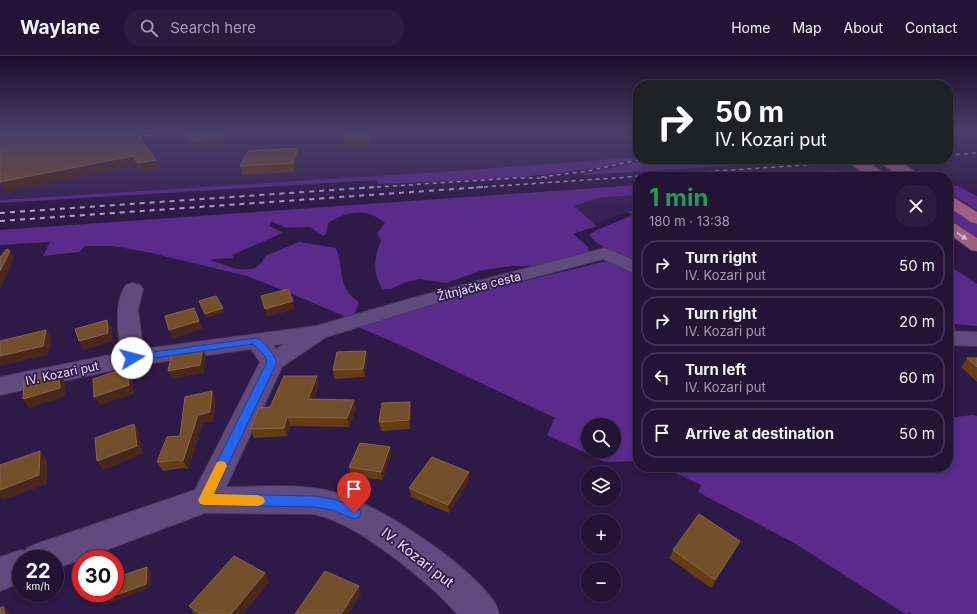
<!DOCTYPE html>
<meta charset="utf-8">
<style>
:root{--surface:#231335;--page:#2b1c3d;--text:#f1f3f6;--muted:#a39ead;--line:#403250}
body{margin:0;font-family:Inter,sans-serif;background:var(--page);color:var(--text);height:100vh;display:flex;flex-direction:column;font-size:15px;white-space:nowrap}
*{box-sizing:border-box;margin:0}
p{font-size:13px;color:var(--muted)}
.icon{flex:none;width:22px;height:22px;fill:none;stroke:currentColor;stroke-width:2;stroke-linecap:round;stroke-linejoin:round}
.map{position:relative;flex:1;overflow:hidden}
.details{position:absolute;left:633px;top:116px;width:320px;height:300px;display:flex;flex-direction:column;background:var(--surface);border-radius:16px;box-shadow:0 2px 6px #0003,0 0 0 1px var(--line)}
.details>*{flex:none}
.hud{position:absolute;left:633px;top:24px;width:320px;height:84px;border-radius:16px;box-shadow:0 2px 6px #0003,0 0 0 1px var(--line);background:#202124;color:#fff;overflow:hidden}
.controls{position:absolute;left:581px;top:362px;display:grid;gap:8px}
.controls a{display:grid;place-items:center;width:40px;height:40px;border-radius:50%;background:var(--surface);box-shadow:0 2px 6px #0003,0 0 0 1px var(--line);font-size:20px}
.speed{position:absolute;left:12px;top:494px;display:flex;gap:8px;font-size:20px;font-weight:700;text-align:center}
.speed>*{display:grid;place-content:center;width:52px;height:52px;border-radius:50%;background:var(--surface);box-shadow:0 2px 6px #0003,0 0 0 1px var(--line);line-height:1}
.speed small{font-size:10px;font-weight:400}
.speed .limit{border:6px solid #d22;background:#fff;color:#111}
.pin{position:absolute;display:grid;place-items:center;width:34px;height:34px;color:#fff;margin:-41px -17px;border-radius:50% 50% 50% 0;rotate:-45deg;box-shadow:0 0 4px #0007}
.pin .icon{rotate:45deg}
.me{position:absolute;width:44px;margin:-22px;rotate:82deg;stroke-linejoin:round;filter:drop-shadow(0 0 3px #0008)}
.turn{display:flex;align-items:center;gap:14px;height:84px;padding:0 16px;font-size:18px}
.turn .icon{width:52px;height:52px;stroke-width:2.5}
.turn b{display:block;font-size:28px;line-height:34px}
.round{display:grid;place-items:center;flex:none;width:42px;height:42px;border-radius:16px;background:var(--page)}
.summary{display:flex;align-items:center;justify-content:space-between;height:68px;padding:0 16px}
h1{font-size:24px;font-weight:700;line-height:30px;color:#1e9e55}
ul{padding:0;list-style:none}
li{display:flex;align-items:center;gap:12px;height:50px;margin:0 8px 6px;padding:0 8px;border:2px solid var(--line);border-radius:16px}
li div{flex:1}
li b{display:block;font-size:15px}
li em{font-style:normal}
header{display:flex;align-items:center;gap:24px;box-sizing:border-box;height:56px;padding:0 20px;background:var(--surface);border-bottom:1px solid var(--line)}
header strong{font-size:19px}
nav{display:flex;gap:22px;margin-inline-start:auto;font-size:14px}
.search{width:280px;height:36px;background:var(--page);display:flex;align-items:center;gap:10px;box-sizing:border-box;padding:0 14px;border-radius:16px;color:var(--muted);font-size:15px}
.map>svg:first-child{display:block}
</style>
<header>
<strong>Waylane</strong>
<div class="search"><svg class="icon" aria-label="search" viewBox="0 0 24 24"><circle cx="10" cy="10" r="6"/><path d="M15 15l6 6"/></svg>Search here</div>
<nav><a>Home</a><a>Map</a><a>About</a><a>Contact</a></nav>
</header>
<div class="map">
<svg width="977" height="558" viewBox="0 0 977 558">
<rect width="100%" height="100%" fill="#2f1947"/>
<g fill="#3a2155">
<polygon points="0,75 638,75 638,101 455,115 0,144"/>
<polygon points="948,75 977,75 977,86 948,90"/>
<polygon points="638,139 638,153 615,160 596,168 573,150 598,142"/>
</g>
<g fill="#5a2b8a" fill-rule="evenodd">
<path d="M638,101c-13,8 -35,10 -50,12 -69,11 -140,12 -210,15l-1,-4 -377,23v-3l455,-29z"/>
<polygon points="647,103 833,103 585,119 583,118 612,112"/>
<polygon points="833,114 837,116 827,119 830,121 745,121"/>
<path d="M638,129v10l-40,3 -24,8 23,20 -24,8 15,13 1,5 -3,3 -45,11h-30l-28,4 -37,13 -26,-4 -14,3 -15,7h-8c-11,-15 -9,-32 -2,-48l-4,-8 8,-10c-18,-16 -38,-12 -57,0l-2,11 -3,2 -13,-9 -23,1 -15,-6 -3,4 13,6 -4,3 -46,20 2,3 -23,1 1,2c18,5 44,19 53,-5l34,-14 37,6c9,23 0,39 23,54l-5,14 -8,1 -56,-24 -43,-17 -100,-24 -34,-6h-28l-6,6 -36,4 7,-14 -50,3v-15z"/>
<polygon points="948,130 958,130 977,140 977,154 948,136"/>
<polygon points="948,148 977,167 977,186 948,166"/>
<polygon points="638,153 638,207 598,188 589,179 597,174 633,159 627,156"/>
<path d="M607,205h8l23,12v188l-33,1 -58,-27 8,-17 -155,-73 -44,-19 45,-15zM588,369h26v26h-26z"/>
<polygon points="948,209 977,228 977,270 954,268 956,274 952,277 948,277"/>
<polygon points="972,359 977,360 977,558 912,558 908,556 908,558 905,558 796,488 698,436 701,429 662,411 948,411 948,362"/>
</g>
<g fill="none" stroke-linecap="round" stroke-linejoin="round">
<defs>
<g id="minor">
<path d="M605,192l33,14v13l-35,-16 -173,46 -104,32 -44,30 -56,120c32,0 78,-4 107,5 46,12 132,70 160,108 3,4 5,10 6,14h-42c-17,-20 -37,-36 -57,-52 -27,-20 -53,-40 -86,-48l-109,-1 -150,56v-10h-34v23l-21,9v-34l21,-7 4,1 2,-3 12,-5 156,-53 65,-128 -9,-13 -119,17 -132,29v-18l120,-24c-1,-22 -7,-49 6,-68l7,-2 7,2 3,4 -5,21 5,39 173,-23 100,-29zM284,288l-8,5 -3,-4z"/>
<polygon points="948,275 977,276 977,290 948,289"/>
</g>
<g id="major">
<polygon points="948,140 953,141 977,156 977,168 971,166 948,151"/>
<polygon points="948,165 954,167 977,182 977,195 971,194 948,177"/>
</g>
</defs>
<use href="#minor" stroke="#4a375e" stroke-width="2"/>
<use href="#major" stroke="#4a375e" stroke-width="2"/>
<use href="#minor" fill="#614b7e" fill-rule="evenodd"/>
<use href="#major" fill="#9d6183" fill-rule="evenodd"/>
<g stroke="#b2a3c6" stroke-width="1.5" stroke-dasharray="4 4" stroke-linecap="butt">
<polyline points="166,79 197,75"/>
<polyline points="130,83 171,75"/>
<polyline points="948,99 977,97"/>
<polyline points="887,106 925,103"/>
<polyline points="541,121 588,115 642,103"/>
<polyline points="361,132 515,122 547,122"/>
<polyline points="468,132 893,103"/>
</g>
<g stroke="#b2a3c6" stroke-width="2" stroke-dasharray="5 5" stroke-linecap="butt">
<polyline points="0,157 376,131"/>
<polyline points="0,165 483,131"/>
</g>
<defs>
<g id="major-bridge">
<polyline points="854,103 879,121"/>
<polyline points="885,103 912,121"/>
</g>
</defs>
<use href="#major-bridge" stroke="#4a375e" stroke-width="14" stroke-linecap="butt"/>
<use href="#major-bridge" stroke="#9d6183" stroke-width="12"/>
</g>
<g fill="#653d12">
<polygon points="0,75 156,104 160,113 142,116 137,109 4,136"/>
<polygon points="182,75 217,75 224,88 198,93"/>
<polygon points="370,75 370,89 345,90 344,82"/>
<polygon points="408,75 444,75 423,80 418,77 414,78"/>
<polygon points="298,92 300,101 295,116 243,119 240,110"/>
<polygon points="366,295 367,303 364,321 335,323 333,314"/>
<polygon points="967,302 977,302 977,326 961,311"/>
<polygon points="319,329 314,343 356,352 349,371 290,370 287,380 254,382 250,373 270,351"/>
<polygon points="212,335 215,344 214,365 203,367 188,413 183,412 163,415 157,406 180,380"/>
<polygon points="410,346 411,355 410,373 381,375 379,366"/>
<polygon points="390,391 391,400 382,424 351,420 349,411"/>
<polygon points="469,416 469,425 449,457 411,441 409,432"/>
<polygon points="740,485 736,493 711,532 669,502 673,494"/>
<polygon points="265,517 269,526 243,558 194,558 189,550"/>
</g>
<g fill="#49271c">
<polygon points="369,75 370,75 370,89 369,80"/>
<polygon points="414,75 418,75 418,77 414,78"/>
<polygon points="423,75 444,75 423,80"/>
<polygon points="222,80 224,88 198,93 195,85"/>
<polygon points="298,92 300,101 295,116 293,107"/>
<polygon points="133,100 137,109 4,136 0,129 0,126"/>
<polygon points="156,104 160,113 142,116 138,107"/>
<polygon points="10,195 14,202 0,234 0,215"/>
<polygon points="293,245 295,253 267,261 265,253"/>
<polygon points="194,252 203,273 173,283 169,274"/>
<polygon points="223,252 225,256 207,262 205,258"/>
<polygon points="107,264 112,272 113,285 84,294 79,285"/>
<polygon points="46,274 52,283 48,299 0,310 0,300"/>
<polygon points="203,292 206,301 204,317 173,323 168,315"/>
<polygon points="366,295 367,303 364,321 363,313"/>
<polygon points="126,312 131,321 134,338 100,349 94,341"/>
<polygon points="59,318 65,326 66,340 29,352 23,343"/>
<polygon points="317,320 319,329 311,351 308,343"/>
<polygon points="212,335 215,344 214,365 203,367 188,413 183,405 198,359"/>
<polygon points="354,344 356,352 349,371 347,362"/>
<polygon points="410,346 411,355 410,373 409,364"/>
<polygon points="287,361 290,370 287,380 284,372"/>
<polygon points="134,368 139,377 143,398 103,414 97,405"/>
<polygon points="390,391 391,400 382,424 381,416"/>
<polygon points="40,395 47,404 47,428 3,444 0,441 0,434"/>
<polygon points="469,416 469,425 449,457 448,449"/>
<polygon points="740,485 736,493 711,532 715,524"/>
<polygon points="147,511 151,515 150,532 104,549 100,545"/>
<polygon points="265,517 269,526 243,558 231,558"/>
<polygon points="359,530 361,539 349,558 341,558"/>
<polygon points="3,550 12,558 5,558"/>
</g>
<g fill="#744f2b" stroke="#86664c">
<polygon points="0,75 135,75 156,104 138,107 133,100 0,126"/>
<polygon points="186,75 217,75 222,80 195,85"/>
<polygon points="345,75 369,75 369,80 344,82"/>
<polygon points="298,92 293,107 240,110 248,95"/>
<polygon points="7,193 10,195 0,215 0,201"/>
<polygon points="288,233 293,245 265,253 261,240"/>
<polygon points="216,240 223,252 205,258 199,245"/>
<polygon points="194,252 199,265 169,274 165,260"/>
<polygon points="107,264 108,277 79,285 75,273"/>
<polygon points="46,274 43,290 0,300 0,285"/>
<polygon points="203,292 200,309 168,315 172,297"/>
<polygon points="366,295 363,313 333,314 337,296"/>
<polygon points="967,302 977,302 977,311"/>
<polygon points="126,312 129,329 94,341 93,323"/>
<polygon points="59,318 60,332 23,343 24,325"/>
<polygon points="284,320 317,320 308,343 354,344 347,362 287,361 284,372 250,373 259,352 270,351"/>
<polygon points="212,335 210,356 198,359 183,405 178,404 157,406 167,381 180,380 185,341"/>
<polygon points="410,346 409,364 379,366 382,347"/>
<polygon points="134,368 137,390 97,405 95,382"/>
<polygon points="360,387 390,391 381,416 349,411"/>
<polygon points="40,395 39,419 0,434 0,409"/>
<polygon points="432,401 469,416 448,449 409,432"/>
<polygon points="699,458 740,485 715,524 673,494"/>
<polygon points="234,500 265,517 231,558 201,558 189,550"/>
<polygon points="147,511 146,528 100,545 101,537 115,537 115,522"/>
<polygon points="325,515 359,530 341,558 295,558"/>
<polygon points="3,550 5,558 0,558 0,552"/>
</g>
<defs><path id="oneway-solid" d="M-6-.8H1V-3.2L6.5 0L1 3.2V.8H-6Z"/></defs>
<use fill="#d4bad9" href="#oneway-solid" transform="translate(962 180) rotate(35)"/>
<linearGradient id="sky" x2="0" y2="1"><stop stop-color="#1a0e27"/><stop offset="0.49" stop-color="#473e69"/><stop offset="1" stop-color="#473e69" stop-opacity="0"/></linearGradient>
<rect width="977" height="153" fill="url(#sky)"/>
<path fill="#2563eb" stroke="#184099" d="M256,282c9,3 17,16 21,24l-63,132 100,2 19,3 26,10 2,4 -2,4 -5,2 -22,-9 -18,-3 -109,-2 -5,-1 -2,-4 69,-138 -2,-6 -12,-12 -121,17 -5,-3 5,-3z"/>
<polygon fill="#f59e0b" points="221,405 225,406 227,410 214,438 258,439 263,441 265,445 263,448 258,450 205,449 200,448 198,444 217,406"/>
<g text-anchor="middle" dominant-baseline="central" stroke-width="3.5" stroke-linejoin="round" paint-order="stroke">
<g font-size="12" fill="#ece0fe" stroke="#2f1947">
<text transform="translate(479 230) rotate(-14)">Žitnjačka cesta</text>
<text transform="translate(62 317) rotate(-12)">IV. Kozari put</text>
</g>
<g font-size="14" fill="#ece0fe" stroke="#2f1947">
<text transform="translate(418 501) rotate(38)">IV. Kozari put</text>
</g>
</g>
</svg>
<div class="controls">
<a><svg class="icon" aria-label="search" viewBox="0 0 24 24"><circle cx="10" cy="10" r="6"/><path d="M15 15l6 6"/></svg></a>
<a><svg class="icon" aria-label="layers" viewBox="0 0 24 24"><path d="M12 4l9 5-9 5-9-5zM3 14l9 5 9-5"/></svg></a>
<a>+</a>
<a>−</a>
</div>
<div class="speed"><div>22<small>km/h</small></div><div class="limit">30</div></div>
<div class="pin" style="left:354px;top:457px;background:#d93025"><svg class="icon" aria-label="arrive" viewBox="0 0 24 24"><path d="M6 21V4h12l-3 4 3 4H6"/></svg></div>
<svg class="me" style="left:132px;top:302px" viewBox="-20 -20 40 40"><circle r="19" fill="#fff"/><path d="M0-13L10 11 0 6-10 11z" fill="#2563eb"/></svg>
<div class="hud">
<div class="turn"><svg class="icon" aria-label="right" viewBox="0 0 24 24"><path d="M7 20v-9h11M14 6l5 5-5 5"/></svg><div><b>50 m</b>IV. Kozari put</div></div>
</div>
<section class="details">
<div class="summary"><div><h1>1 min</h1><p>180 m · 13:38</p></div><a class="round"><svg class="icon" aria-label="close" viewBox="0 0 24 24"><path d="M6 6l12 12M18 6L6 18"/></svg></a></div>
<ul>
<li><svg class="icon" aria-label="right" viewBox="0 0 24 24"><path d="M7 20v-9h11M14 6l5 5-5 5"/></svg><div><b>Turn right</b><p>IV. Kozari put</p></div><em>50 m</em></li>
<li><svg class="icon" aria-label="right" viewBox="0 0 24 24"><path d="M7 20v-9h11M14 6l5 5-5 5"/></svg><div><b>Turn right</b><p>IV. Kozari put</p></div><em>20 m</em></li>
<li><svg class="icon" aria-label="left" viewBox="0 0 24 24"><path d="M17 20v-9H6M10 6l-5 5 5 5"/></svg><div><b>Turn left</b><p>IV. Kozari put</p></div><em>60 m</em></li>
<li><svg class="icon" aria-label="arrive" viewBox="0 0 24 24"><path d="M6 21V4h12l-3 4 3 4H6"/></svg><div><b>Arrive at destination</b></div><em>50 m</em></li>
</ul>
</section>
</div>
